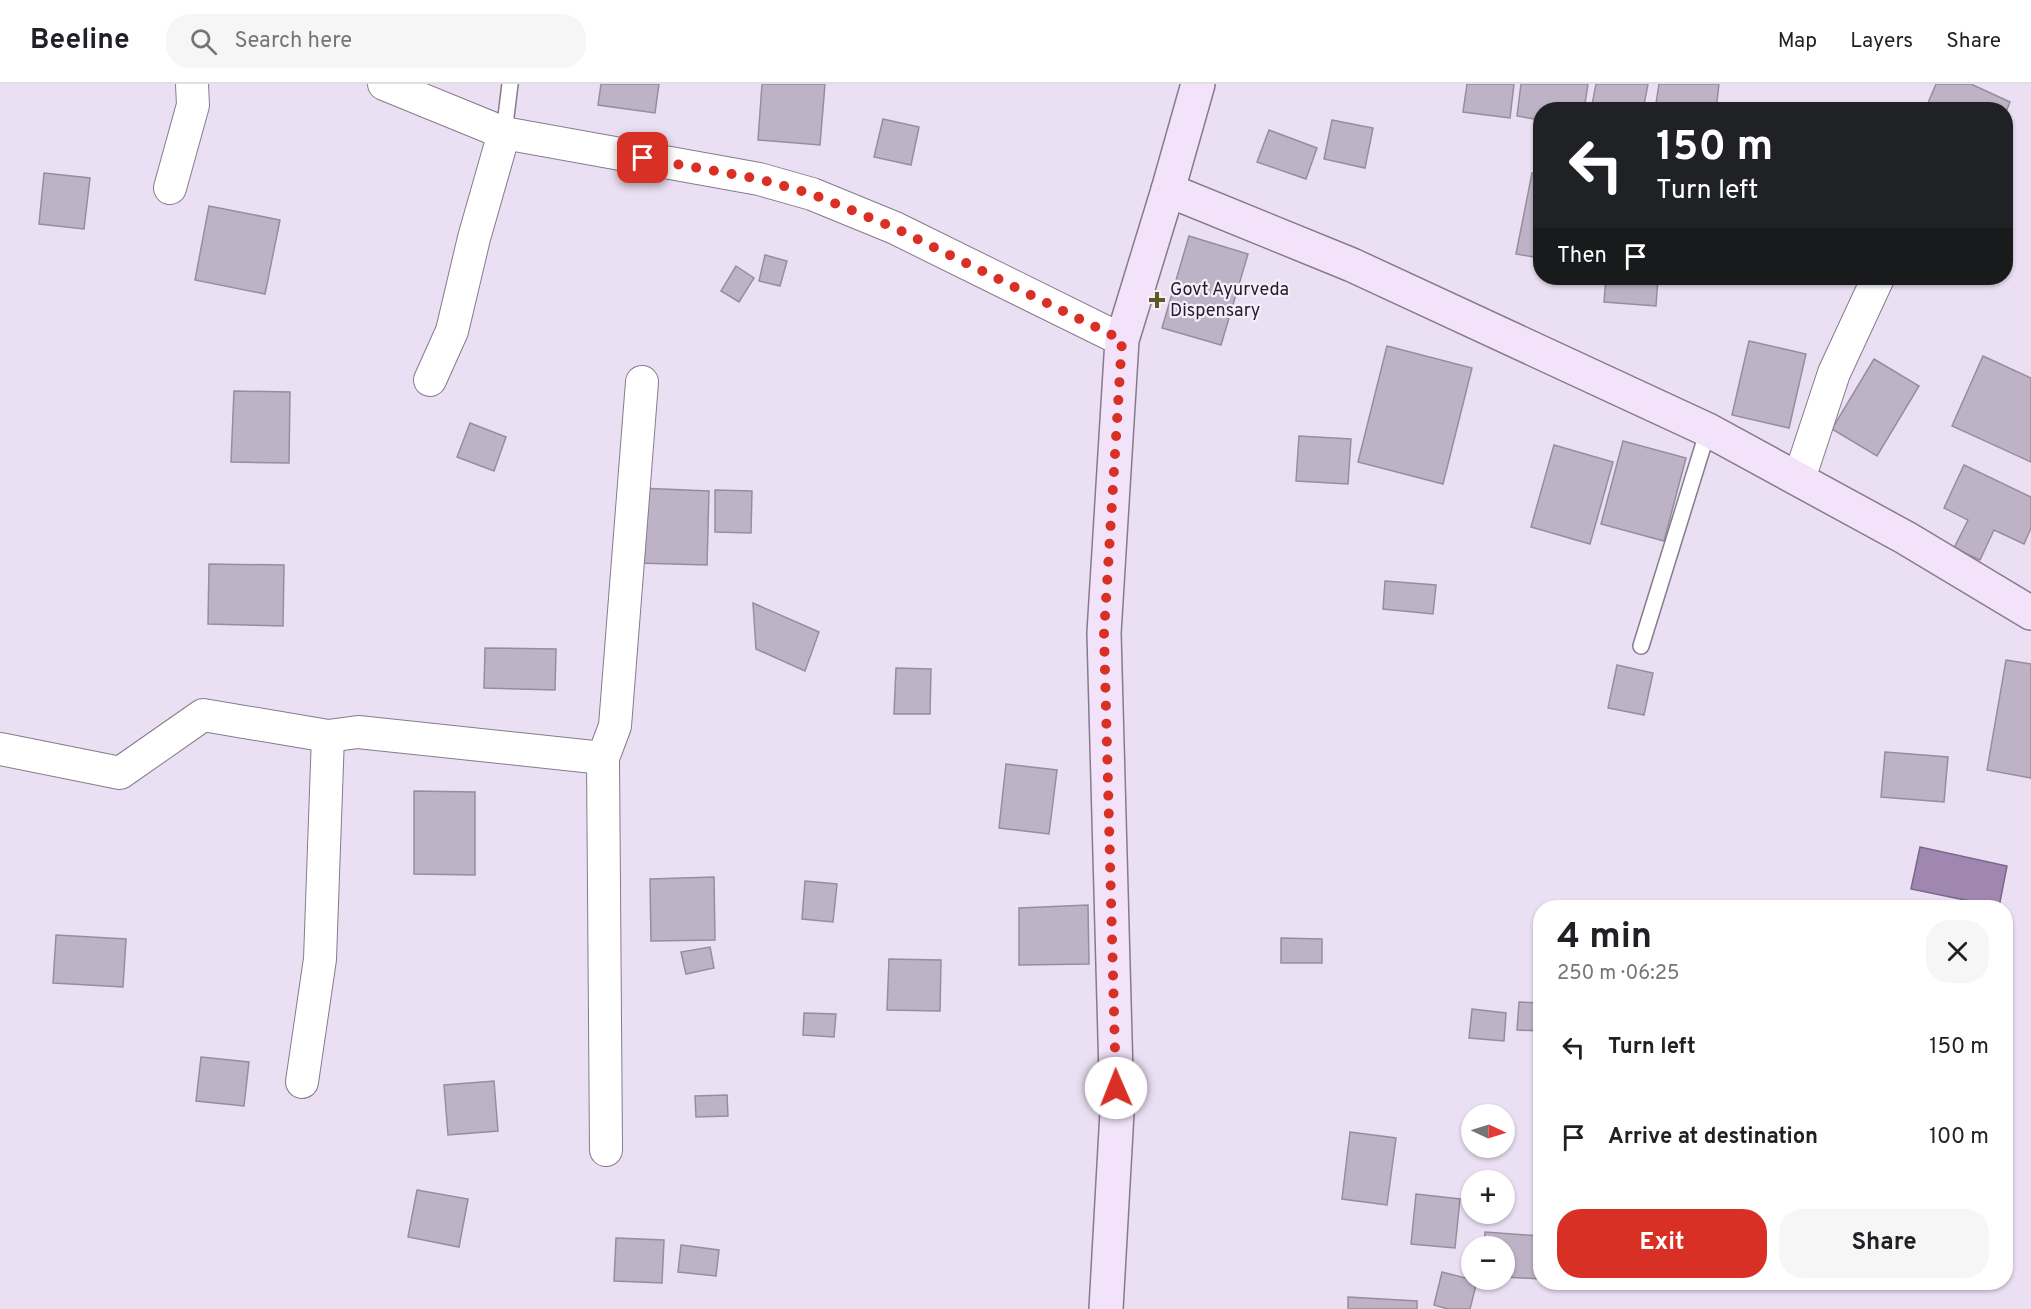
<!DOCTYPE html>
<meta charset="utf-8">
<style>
:root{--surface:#fff;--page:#f6f6f6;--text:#202124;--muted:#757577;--line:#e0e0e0;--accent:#d93025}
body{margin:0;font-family:Overpass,sans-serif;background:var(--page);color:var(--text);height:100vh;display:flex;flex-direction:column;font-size:22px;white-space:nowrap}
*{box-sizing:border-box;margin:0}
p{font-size:20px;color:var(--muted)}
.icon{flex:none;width:33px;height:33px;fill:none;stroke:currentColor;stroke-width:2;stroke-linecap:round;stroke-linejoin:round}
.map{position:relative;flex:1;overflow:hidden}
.panel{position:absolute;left:1533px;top:816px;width:480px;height:390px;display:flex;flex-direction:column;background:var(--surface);border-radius:24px;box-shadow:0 2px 4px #0004}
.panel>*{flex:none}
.top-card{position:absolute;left:1533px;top:18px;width:480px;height:183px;border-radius:24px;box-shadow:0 2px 4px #0004;background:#202124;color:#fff;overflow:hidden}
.needle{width:39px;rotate:94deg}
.tools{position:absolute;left:1461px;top:1020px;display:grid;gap:12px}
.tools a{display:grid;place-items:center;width:54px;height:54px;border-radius:50%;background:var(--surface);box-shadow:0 2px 4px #0004;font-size:30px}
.pin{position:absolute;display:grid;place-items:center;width:51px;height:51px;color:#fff;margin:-26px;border-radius:12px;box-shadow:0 3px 9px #0006}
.me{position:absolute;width:66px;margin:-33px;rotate:359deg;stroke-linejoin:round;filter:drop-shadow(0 0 4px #0008)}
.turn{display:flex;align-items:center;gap:21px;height:126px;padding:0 24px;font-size:27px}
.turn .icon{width:78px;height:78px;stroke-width:2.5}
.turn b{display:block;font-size:42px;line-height:51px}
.then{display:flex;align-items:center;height:57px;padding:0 24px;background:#0003;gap:12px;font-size:22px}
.round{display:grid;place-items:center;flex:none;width:63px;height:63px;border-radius:24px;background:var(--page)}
.headline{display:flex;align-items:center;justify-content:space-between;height:102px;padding:0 24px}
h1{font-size:36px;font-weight:700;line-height:45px}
.cta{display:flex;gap:12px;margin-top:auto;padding:12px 24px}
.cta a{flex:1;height:69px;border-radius:24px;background:var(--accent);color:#fff;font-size:24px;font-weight:700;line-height:69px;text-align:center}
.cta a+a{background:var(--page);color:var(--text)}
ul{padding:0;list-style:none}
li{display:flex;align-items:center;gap:18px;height:90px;padding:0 24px}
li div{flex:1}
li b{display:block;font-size:22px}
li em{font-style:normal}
header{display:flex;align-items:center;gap:36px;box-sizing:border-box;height:84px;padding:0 30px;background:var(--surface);border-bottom:2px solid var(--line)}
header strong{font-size:28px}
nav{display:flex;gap:33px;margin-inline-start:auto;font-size:21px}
.search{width:420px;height:54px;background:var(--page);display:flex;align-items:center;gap:15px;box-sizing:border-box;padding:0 21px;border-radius:24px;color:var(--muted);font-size:22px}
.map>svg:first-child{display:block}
</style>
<header>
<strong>Beeline</strong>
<div class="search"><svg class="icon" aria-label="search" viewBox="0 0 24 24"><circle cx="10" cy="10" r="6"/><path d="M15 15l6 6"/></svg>Search here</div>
<nav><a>Map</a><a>Layers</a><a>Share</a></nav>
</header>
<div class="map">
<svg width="2031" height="1225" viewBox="0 0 2031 1225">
<rect width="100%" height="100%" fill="#ebe0f3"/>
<polygon fill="#a087b1" stroke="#7b6887" stroke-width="1.5" points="1920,763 2007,782 1999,823 1911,805"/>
<g fill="#beb3c6" stroke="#978d9e" stroke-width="1.5">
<polygon points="601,0 659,0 655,29 598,21"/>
<polygon points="762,0 825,0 820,61 758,56"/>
<polygon points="1467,0 1514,0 1510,34 1463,28"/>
<polygon points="1521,0 1588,0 1584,26 1540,26 1540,36 1517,32"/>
<polygon points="1596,0 1648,0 1643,26 1591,26"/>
<polygon points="1659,0 1719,0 1716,26 1655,26"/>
<polygon points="1936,0 1971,0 2010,18 2006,28 2006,26 1925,26"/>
<polygon points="883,35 919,43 911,81 874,73"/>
<polygon points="1332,36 1373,44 1365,84 1324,75"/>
<polygon points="1269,46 1317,64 1306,95 1257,78"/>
<polygon points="44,89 90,94 84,145 39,140"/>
<polygon points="1532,89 1540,91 1540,174 1516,170"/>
<polygon points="209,122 280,136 265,210 195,196"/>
<polygon points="1189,152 1248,170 1221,261 1162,244"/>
<polygon points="765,171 787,177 780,202 759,197"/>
<polygon points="736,182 754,194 739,218 721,207"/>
<polygon points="1606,194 1658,194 1656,222 1604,218"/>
<polygon points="1749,257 1806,270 1789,344 1732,331"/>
<polygon points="1387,262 1472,284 1443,400 1358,378"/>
<polygon points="1983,272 2031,294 2031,378 1952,342"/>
<polygon points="1874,275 1919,302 1877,372 1832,345"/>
<polygon points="234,307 290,308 289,379 231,378"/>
<polygon points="470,339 506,353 494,387 457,373"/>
<polygon points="1299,352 1351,355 1348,400 1296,397"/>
<polygon points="1623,357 1686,374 1664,457 1601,440"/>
<polygon points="1554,361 1613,378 1590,460 1531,443"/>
<polygon points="1964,381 2031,413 2031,444 2024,460 1994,446 1980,476 1954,464 1968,436 1944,424"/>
<polygon points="639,404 709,407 707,481 637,479"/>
<polygon points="715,406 752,407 751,449 715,448"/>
<polygon points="209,480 284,481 283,542 208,540"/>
<polygon points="1385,497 1436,501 1433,530 1383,525"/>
<polygon points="753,519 819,548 805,587 756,565"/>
<polygon points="485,564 556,565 555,606 484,604"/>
<polygon points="2006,576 2031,580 2031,694 1987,686"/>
<polygon points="1617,581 1653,589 1644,631 1608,624"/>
<polygon points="896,584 931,585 930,630 894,630"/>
<polygon points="1885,668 1948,673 1944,718 1881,713"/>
<polygon points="1006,680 1057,686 1049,750 999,744"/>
<polygon points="414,707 475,708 475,791 414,790"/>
<polygon points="714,793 715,856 651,857 650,795"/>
<polygon points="805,797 837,800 833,838 802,835"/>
<polygon points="1088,821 1089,880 1019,881 1019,824"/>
<polygon points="56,851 126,855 123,903 53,899"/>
<polygon points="1281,854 1322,855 1322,879 1281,879"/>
<polygon points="710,863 714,884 686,890 681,868"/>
<polygon points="889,875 941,876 940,927 887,926"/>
<polygon points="1519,918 1540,919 1540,947 1517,946"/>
<polygon points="1472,925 1506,929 1504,957 1469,954"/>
<polygon points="804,929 836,930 834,953 803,951"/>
<polygon points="201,973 249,978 244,1022 196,1017"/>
<polygon points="494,997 498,1047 448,1051 444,1001"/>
<polygon points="727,1011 728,1032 696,1033 695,1012"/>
<polygon points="1350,1048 1396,1054 1387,1121 1342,1115"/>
<polygon points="417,1106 468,1115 459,1163 408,1153"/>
<polygon points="1416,1110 1460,1115 1455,1164 1411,1160"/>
<polygon points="1485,1148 1540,1152 1540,1195 1504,1193 1504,1162 1484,1162"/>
<polygon points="616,1154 664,1156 662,1199 614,1197"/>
<polygon points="681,1161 719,1166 716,1192 678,1188"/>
<polygon points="1442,1188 1477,1197 1470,1225 1448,1225 1434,1221"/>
<polygon points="1348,1213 1417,1217 1417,1225 1348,1225"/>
</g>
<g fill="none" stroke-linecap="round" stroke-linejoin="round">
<defs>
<g id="lane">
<polyline points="504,49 510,0"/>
<polyline points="1641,562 1708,346"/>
</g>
<g id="street">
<polyline points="384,0 504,49 759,95 812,110 895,144 1122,256"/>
<polyline points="170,104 193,21 192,0"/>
<polyline points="430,296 452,247 474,154 504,49"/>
<polyline points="1799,395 1834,289 1878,194"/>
<polyline points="0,665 120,689 203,631 328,652 358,648 603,674"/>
<polyline points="302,998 320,875 328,652"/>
<polyline points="606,1066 603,674 615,642 642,298"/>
</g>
<g id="secondary">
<polyline points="1168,106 1352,181 1708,346 1906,454 2031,529"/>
<polyline points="1106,1225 1117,1028 1104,549 1122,256 1168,106 1198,0"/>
</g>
</defs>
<use href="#lane" stroke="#857b8c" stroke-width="18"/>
<use href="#street" stroke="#857b8c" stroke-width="34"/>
<use href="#secondary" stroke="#857b8c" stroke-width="36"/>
<use href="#lane" stroke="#fff" stroke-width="15"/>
<use href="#street" stroke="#fff" stroke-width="32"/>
<use href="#secondary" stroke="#f2e3fb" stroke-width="33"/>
</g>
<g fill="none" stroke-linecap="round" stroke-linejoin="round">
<polyline stroke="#d93025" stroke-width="10" stroke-dasharray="0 18" points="643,74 759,95 812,110 895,144 1122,256 1104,549 1116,1004"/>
</g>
<path fill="#605925" stroke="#f7eefd" stroke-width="2" d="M1154 207h6v6h6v6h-6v6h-6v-6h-6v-6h6z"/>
<g text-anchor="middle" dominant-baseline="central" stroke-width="4.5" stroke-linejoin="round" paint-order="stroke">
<g font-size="18" fill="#242026" stroke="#f7eefd" text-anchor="start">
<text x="1170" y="206">Govt Ayurveda<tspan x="1170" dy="21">Dispensary</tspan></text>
</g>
</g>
</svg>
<div class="tools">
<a><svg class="needle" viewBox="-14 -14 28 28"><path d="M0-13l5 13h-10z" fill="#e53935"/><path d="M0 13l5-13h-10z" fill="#757577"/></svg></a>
<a>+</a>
<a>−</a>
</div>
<div class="pin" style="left:643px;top:74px;background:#d93025"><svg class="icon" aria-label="arrive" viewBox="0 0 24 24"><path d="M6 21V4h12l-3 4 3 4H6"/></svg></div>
<svg class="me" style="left:1116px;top:1004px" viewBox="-20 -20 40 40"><circle r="19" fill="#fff"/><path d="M0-13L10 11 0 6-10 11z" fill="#d93025"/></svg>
<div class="top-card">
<div class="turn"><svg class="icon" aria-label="left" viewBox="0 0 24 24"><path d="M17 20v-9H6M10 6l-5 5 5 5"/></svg><div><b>150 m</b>Turn left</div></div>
<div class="then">Then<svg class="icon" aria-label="arrive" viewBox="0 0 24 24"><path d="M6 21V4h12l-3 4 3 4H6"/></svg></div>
</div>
<section class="panel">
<div class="headline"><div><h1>4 min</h1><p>250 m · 06:25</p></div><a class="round"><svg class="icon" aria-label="close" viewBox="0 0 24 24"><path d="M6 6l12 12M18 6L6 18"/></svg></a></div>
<ul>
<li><svg class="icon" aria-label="left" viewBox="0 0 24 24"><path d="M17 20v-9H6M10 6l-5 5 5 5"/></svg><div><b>Turn left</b></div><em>150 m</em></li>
<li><svg class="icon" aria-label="arrive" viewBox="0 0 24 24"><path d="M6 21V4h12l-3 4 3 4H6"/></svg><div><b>Arrive at destination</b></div><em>100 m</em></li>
</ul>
<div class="cta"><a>Exit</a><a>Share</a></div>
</section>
</div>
